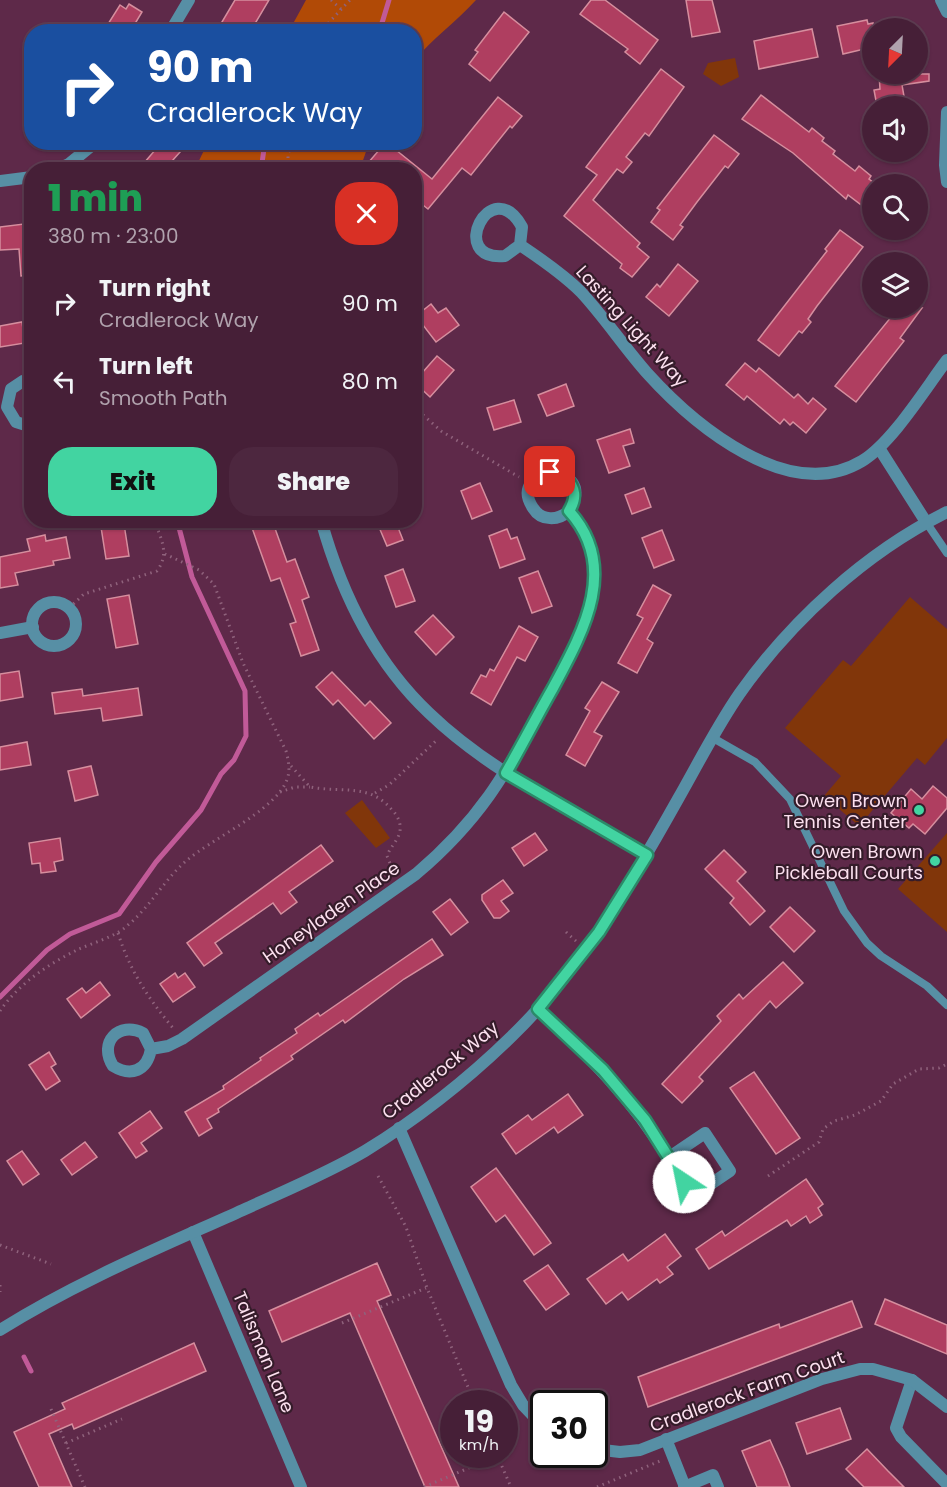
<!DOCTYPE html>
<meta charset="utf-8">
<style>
:root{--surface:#461f37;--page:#4d273f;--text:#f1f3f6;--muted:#b0a2ad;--line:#5e3d52;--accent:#42d4a1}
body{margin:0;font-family:Poppins,sans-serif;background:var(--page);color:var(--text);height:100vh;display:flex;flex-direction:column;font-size:22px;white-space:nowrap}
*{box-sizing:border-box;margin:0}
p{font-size:20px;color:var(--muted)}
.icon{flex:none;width:33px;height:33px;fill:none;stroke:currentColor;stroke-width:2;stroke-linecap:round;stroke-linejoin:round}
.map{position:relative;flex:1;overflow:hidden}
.panel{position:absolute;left:24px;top:162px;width:398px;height:366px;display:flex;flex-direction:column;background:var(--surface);border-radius:24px;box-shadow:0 2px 4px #0004,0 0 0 2px var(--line)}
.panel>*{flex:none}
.hud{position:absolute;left:24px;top:24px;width:398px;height:126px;border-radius:24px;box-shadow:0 2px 4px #0004,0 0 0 2px var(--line);background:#1a4fa0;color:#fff;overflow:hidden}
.needle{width:39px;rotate:204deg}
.buttons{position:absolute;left:862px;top:18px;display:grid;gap:12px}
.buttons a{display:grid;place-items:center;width:66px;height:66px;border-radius:50%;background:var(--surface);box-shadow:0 2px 4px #0004,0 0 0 2px var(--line);font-size:30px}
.speed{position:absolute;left:440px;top:1390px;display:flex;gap:12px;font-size:30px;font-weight:700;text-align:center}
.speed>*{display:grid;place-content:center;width:78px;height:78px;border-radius:50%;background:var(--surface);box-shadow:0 2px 4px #0004,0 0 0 2px var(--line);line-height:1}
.speed small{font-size:15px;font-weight:400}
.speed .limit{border:3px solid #111;border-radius:9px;background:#fff;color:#111}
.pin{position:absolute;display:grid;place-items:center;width:51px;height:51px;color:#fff;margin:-26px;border-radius:12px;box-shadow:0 3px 9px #0006}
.me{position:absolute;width:66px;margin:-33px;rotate:326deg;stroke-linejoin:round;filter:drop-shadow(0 0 4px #0008)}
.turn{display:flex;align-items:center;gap:21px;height:126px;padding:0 24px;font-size:27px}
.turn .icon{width:78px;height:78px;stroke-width:2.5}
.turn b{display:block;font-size:42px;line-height:51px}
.round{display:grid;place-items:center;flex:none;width:63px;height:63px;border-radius:24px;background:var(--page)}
.summary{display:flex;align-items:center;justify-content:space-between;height:102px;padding:0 24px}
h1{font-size:36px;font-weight:800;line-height:45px;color:#1e9e55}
.action{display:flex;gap:12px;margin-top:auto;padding:12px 24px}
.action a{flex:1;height:69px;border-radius:24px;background:var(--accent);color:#111;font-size:24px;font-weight:800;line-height:69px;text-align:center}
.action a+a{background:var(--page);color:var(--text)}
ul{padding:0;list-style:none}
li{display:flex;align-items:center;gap:18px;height:78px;padding:0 24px}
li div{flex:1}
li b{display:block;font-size:22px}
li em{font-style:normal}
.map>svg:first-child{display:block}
</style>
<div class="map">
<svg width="947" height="1487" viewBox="0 0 947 1487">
<rect width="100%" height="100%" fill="#5e2949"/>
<g fill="#81360a">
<polygon points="735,58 739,77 721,86 703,74 708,63"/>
<polygon points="910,597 947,629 947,738 925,765 917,758 859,826 824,796 841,776 785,728 843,660 851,666"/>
<polygon points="362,800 390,838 376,848 345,813"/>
<polygon points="947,833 947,932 898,889"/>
</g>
<g fill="#b14a06">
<path d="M306,0h170c-20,22 -44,39 -62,61v-29l-125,-1z"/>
<polygon points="208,142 369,142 369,143 360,169 195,169"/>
</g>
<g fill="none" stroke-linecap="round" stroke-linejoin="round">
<g stroke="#c15a98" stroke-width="5">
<polyline points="374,32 382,23 389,0"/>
<polyline points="261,170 265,142"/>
<polyline points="0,997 47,950 70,934 119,914 156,862 201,810 221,774 234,760 246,736 245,691 192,577 177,520"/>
<polyline points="24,1357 31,1371"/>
</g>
</g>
<g fill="#af3e60" stroke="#d68e9e" stroke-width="1.5">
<polygon points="235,0 269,0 250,32 216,32"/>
<polygon points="591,0 605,0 658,40 640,64 625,52 628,49 580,14"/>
<polygon points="686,0 712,0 720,32 692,37"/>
<polygon points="129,4 142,12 130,32 103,32 120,5 126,9"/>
<polygon points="504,12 529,32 490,81 469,64 478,52 475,50"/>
<polygon points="867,20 868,24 873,23 873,47 843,54 837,26"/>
<polygon points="812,29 818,57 759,69 754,41"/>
<polygon points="661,69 684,87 649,136 645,133 626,157 632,162 623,173 617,169 593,200 640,243 637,247 649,257 632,277 620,268 622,264 564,216 597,175 586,167"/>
<polygon points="879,74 929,74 929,81 902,85 905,102 895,103 896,106 877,106 874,90 880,89"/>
<polygon points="761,95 809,132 812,128 824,138 822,141 835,151 833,154 855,171 859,166 871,176 869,179 873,182 873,214 848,195 846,199 793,153 742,119"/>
<polygon points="498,97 522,116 512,128 510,126 471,175 462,168 428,209 414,198 414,170 362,170 386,142 432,179"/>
<polygon points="714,135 739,154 728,168 725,166 697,202 680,225 683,227 673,240 651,222 660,210 657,208"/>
<polygon points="162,142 189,142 164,170 138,170"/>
<polygon points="32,223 32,275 21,276 19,249 0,250 0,227"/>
<polygon points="840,230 863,247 817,306 808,319 811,322 802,333 799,331 779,356 758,340 827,251 825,249"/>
<polygon points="678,264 698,281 669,316 646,297 657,284 660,287"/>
<polygon points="431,304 438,313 446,308 459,325 436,342 416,316"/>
<polygon points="880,308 922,308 900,338 904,341 856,402 835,386 892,316"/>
<polygon points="22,322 25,343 0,347 0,326"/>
<polygon points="437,356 454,370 430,397 414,382"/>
<polygon points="745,363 756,372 759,368 794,398 798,394 808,404 813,398 826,409 806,433 793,422 790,425 784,419 780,424 747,396 744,400 726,385"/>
<polygon points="566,384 574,406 547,416 538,395"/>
<polygon points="514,400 521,422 494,430 487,408"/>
<polygon points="630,429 634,443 623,446 630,466 609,473 597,440"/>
<polygon points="480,483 492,511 472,519 461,491"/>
<polygon points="644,488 651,507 632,514 625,495"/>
<polygon points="264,520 272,520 287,562 295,559 309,597 302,600 319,650 301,656 290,624 296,622 280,578 271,581 251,525"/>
<polygon points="376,520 395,520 403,540 387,546"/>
<polygon points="124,524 129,556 106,559 101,527"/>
<polygon points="507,529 511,539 517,537 525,559 500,568 489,536"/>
<polygon points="662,530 674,560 654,568 642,538"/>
<polygon points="45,535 46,541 66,537 70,558 53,561 54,565 15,573 18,585 0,588 0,557 30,551 27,539"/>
<polygon points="403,569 415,601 396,607 385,576"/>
<polygon points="538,571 552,606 532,613 519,578"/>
<polygon points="653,585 671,595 647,639 653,643 637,673 618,663 643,618 637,615"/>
<polygon points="129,595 138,644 116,648 107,599"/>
<polygon points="433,615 454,637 436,655 415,632"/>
<polygon points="519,626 538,637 525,661 517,657 491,705 471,693 481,675 486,677 490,669 494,671"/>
<polygon points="19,671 23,697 0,701 0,674"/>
<polygon points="332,672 365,706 370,701 391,723 374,739 338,700 333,705 316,687"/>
<polygon points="602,682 619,692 594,732 602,736 585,766 566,755 590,711 585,708"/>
<polygon points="138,688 142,715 103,721 101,708 55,714 52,693 82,689 83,696"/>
<polygon points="27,742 31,765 0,770 0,747"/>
<polygon points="91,766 98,795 75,801 68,771"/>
<polygon points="933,786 947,798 947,808 925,834 913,824 909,828 891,813 911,789 922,799"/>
<polygon points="535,833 547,850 524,866 512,848"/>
<polygon points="60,838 63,860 54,862 56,871 41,873 40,863 32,864 29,843"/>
<polygon points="321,845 333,861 289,892 297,902 281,914 273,903 215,943 222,953 204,966 187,943"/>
<polygon points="724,850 746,872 737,881 765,911 750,925 730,903 734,898 705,869"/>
<polygon points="503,880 513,893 501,901 509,911 500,918 494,918 482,900 482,895"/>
<polygon points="450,899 468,922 451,935 433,912"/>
<polygon points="790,907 815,931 794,952 770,927"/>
<polygon points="432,939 443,955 404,979 345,1023 343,1020 291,1056 293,1059 218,1109 219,1112 207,1119 212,1128 199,1136 185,1112 224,1089 223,1086 261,1060 260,1058 297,1033 295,1029 318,1013 320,1016"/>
<polygon points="783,962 803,983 776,1008 770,1001 699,1077 703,1081 682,1103 662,1084 721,1021 717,1016 739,994 743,999"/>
<polygon points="175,973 178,978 185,973 195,987 173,1002 160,984"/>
<polygon points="100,982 110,995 81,1018 67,999 82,988 86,993"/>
<polygon points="49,1052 56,1064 51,1067 60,1081 46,1090 29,1065"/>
<polygon points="754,1072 800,1138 776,1154 730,1088"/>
<polygon points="568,1094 583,1115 558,1133 554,1127 516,1154 502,1134 528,1115 532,1120"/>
<polygon points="150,1111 162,1128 141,1143 147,1151 136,1158 119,1133"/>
<polygon points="85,1142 97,1157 72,1175 61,1160"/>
<polygon points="22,1151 39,1174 23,1185 7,1161"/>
<polygon points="496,1168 551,1243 534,1255 505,1215 496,1222 471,1187"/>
<polygon points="806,1179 823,1204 818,1208 822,1215 810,1223 806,1216 791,1226 787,1220 709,1269 696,1249 722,1231 725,1236"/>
<polygon points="665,1234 681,1256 667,1267 673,1274 660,1283 657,1279 628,1300 622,1292 606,1304 587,1279 623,1254 628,1261"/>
<polygon points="377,1263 391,1295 377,1301 459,1487 425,1487 350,1313 282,1342 269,1311"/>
<polygon points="548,1265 569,1294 546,1310 524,1281"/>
<polygon points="885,1299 947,1325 947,1354 875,1324"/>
<polygon points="852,1301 862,1327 648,1407 638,1377 779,1324 780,1328"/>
<polygon points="194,1343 206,1371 74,1429 72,1424 49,1434 72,1487 39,1487 14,1432 65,1409 62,1403"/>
<polygon points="840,1408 851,1439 807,1454 796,1423"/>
<polygon points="770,1440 783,1469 790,1487 757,1487 742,1451"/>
<polygon points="867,1449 888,1471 904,1487 864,1487 846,1469"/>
</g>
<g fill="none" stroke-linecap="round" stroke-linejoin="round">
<g stroke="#8f627c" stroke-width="3" stroke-dasharray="1.5 4.5" stroke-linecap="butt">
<polyline points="331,0 341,9"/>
<polyline points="320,32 350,0"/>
<polyline points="288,170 288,154 293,142"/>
<polyline points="414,407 441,431 519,477"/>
<path d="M69,608l15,-14 73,-23c13,-18 4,-32 -3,-51"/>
<path d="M291,766l19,21c32,6 60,-4 82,23 6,6 9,13 8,21 -2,10 -10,16 -13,25l7,17"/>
<polyline points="280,792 295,787 310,787"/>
<polyline points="375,793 389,785 438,739"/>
<polyline points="566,932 576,941"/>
<path d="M118,933c12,38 30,65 55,95"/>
<path d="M0,1011c18,-27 50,-48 79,-62 16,-7 36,-12 49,-24 22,-18 36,-45 58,-64 26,-22 77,-45 96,-72 9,-13 8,-23 4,-38l-43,-88 -29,-79 -15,-14 -34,-16"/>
<polyline points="378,1176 406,1227 427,1288 475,1404"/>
<polyline points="768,1176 819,1142 823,1129 834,1121 855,1115 881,1101 893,1084 919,1069 939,1068 947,1064"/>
<polyline points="663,1204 674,1192"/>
<polyline points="0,1245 51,1264"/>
<polyline points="0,1285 0,1292"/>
<polyline points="342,1323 426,1288"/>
<polyline points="51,1409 85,1487"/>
<polyline points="66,1443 122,1419"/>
<polyline points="497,1455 511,1487"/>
<polyline points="424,1487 497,1456"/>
<polyline points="597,1487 660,1461"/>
</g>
<g stroke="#578fa5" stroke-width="8">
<polyline points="926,522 947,553"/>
<polyline points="713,738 755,762 790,799 844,911 867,943 881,956 927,986 947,1005"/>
</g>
<g stroke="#578fa5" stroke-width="12">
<polyline points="941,0 947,12"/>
<polyline points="170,32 189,0"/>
<polyline points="947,112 945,165 947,182"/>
<polyline points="55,170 69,164 96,142"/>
<polyline points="0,181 32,177"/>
<path d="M520,245l-15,11c-59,6 -14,-85 17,-29l-2,18c21,14 43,29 61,47 24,26 43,55 66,81 47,52 142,132 215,88 30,-18 63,-72 85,-101"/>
<polyline points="32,380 23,381 11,389 7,407 16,422 32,427"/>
<polyline points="879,448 926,522"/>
<path d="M321,520c20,72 54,142 108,193 62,60 145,98 218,142"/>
<circle cx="54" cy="624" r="22"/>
<polyline points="0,633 33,627"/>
<path d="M538,1009c50,46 95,91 130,149l37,-25 25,38 -37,25 -25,-38"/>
<path d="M151,1049l-8,-16c-24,-12 -45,9 -30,33 18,11 34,5 38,-17l17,-3 14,-7 234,-165c63,-53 89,-99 128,-170 33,-59 80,-132 25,-193 31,-51 -64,-46 -36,-3 8,13 25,13 36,3"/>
<polyline points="399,1128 511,1385 523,1405 543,1426"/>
<polyline points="193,1232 301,1487"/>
<polyline points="912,1380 896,1428 901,1437 947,1484"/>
<polyline points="666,1439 685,1487"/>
<polyline points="594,1449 620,1452 640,1450 822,1379 860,1369 873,1369 912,1380 947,1407"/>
<polyline points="684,1487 713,1475 718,1487"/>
</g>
<path stroke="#578fa5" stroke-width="12" d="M0,1330c76,-48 161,-83 243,-120 41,-19 83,-36 122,-59 52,-32 103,-72 147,-115 70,-68 119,-153 166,-237 20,-35 39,-73 62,-106 52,-73 126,-141 207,-181"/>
</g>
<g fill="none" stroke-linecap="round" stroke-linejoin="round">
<defs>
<path id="route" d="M550,472l15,5c11,11 12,21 4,34 51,56 14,121 -16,177 -16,28 -31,57 -47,85l141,82 -48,77 -61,77 65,61 42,50 39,62"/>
</defs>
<use href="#route" stroke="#2b8a69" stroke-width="15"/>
<use href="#route" stroke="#42d4a1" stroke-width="10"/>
</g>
<g fill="#42d4a1" stroke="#351c2a" stroke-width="2">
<circle cx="919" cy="810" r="6"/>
<circle cx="935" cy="861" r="6"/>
</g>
<g text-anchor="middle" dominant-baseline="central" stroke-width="4.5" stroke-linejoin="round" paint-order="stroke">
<g font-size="18" fill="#fce0ef" stroke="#351c2a">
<text transform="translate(632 326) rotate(48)">Lasting Light Way</text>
<text transform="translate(331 912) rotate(-35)">Honeyladen Place</text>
<text transform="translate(440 1070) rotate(-39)">Cradlerock Way</text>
<text transform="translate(264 1352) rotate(67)">Talisman Lane</text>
<text transform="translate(747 1391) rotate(-20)">Cradlerock Farm Court</text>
</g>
<g font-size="18" fill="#fce0ef" stroke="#351c2a" text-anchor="end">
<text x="907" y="800">Owen Brown<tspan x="907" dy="21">Tennis Center</tspan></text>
<text x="923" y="851">Owen Brown<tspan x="923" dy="21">Pickleball Courts</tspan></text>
</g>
</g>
</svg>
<div class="buttons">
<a><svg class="needle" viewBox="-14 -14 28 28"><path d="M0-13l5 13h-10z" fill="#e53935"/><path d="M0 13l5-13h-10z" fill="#b0a2ad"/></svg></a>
<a><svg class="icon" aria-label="sound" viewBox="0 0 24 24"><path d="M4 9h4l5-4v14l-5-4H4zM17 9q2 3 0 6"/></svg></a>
<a><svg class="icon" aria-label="search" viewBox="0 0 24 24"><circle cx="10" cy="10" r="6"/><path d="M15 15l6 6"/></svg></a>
<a><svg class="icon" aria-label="layers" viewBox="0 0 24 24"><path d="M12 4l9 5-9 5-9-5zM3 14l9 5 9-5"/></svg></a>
</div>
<div class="speed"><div>19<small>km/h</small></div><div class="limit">30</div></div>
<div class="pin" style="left:550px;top:472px;background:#d93025"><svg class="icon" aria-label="arrive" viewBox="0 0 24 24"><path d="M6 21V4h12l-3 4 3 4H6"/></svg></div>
<svg class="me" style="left:684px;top:1182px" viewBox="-20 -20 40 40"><circle r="19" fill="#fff"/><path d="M0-13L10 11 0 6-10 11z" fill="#42d4a1"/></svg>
<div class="hud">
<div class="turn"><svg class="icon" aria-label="right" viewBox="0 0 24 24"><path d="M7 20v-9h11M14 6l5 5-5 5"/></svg><div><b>90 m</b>Cradlerock Way</div></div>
</div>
<section class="panel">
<div class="summary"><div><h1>1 min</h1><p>380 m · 23:00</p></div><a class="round" style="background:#d93025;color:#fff"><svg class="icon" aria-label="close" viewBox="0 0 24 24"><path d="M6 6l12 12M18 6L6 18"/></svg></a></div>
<ul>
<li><svg class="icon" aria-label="right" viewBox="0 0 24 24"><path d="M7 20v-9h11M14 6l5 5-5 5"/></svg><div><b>Turn right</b><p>Cradlerock Way</p></div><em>90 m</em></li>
<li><svg class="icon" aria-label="left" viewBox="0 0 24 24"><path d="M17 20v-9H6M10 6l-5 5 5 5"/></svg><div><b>Turn left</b><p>Smooth Path</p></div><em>80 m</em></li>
</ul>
<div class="action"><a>Exit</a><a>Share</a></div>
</section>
</div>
